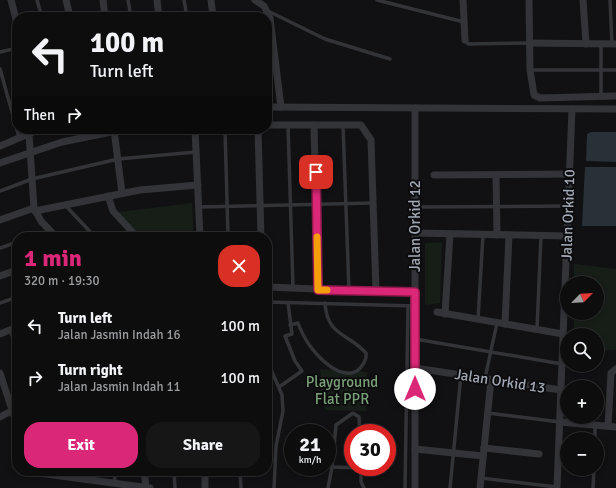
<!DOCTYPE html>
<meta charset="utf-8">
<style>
:root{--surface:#0d0d0e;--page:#161617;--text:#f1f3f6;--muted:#9a9c9e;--line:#2d2d2e;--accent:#db2777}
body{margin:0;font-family:Signika,sans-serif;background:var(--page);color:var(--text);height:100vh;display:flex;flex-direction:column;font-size:15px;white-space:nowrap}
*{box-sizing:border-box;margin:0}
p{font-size:13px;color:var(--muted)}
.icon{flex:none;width:22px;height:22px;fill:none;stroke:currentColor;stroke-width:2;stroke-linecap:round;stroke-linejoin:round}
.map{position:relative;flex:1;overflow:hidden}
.panel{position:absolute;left:12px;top:232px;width:260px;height:244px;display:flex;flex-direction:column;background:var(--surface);border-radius:16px;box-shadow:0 2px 6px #0003,0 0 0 1px var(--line)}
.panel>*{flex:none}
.guide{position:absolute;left:12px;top:12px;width:260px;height:122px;border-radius:16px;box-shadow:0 2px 6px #0003,0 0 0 1px var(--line);background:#0d0d0e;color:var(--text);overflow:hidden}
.needle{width:26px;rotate:66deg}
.fabs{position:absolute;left:560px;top:276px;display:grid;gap:8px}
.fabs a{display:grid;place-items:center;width:44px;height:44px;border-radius:50%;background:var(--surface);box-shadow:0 2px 6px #0003,0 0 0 1px var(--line);font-size:20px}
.speed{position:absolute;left:284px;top:424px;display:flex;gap:8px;font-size:20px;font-weight:700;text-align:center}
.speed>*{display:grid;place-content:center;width:52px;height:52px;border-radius:50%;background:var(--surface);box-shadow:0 2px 6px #0003,0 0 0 1px var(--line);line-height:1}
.speed small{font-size:10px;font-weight:400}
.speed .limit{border:6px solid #d22;background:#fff;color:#111}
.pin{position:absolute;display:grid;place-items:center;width:34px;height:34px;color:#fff;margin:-17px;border-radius:8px;box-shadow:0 2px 6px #0006}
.me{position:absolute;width:44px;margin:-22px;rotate:0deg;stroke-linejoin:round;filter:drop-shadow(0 0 3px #0008)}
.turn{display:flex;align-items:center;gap:14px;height:84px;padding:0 12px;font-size:18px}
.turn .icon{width:52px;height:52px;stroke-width:2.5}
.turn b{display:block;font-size:28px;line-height:34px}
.then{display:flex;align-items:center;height:38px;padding:0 12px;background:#0003;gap:8px;font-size:15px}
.round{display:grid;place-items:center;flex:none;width:42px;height:42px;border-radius:16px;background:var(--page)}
.head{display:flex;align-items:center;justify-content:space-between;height:68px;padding:0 12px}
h1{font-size:24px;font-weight:800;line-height:30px;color:var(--accent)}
.action{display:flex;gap:8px;margin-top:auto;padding:8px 12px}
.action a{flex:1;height:46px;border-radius:16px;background:var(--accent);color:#fff;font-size:16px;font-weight:800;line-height:46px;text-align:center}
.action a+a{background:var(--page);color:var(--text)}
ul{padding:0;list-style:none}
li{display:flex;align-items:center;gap:12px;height:52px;padding:0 12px}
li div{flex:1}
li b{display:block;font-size:15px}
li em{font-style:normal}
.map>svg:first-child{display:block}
</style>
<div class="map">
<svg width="616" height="488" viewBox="0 0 616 488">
<rect width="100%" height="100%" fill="#111113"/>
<g fill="#171e18">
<polygon points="192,203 194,237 134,237 111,213"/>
<polygon points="442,242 440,303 425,305 425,243"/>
<polygon points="574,264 616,269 616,350 597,351 597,335 574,335 574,313 597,313 597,283 574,283"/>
<polygon points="320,369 367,372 366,411 325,410"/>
</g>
<g fill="#273137">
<polygon points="591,132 616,132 616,162 586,161 587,134"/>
<polygon points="585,167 616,167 616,226 582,226"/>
</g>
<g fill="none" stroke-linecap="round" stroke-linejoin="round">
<g stroke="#323438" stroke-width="3.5">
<polyline points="37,0 42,17"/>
<polyline points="128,0 131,17"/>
<polyline points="184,0 187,17"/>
<polyline points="377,0 464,22"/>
<polyline points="610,0 612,44"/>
<polyline points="268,11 325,39 390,59"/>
<polyline points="465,40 468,44 529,43"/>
<polyline points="601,45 601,98"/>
<polyline points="0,52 17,48"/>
<polyline points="0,69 19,137"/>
<polyline points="530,70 616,70"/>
<polyline points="288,125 293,288"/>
<polyline points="343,125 349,291"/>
<polyline points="225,129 228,237"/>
<polyline points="0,191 32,179 118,159 196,152"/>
<polyline points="65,205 95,237"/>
<polyline points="199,207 373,203"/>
<polyline points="415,207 568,206"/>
<polyline points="31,237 49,231"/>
<polyline points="0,248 17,242"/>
<polyline points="267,302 415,306"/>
<polyline points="0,303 17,297"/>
<polyline points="478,319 483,235"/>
<path d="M290,325l8,-2c3,8 7,16 12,23 12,17 44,45 56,12v-5c-18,-20 -39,-17 -41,-50"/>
<polyline points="537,329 541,236"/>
<polyline points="10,330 17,348"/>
<polyline points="415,339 562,364"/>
<polyline points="267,360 282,395 283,411 276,446 274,488"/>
<polyline points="485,378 497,323"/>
<polyline points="279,387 302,371 295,361 285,336 292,334 288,303"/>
<polyline points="488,413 560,422"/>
<polyline points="360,433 359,417 353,413 336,425 332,467 361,468"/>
<polyline points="595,439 595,425"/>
<polyline points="361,467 361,482 364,488"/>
<polyline points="114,471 115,483"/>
<polyline points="174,471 175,488"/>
<polyline points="240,471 241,488"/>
<polyline points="481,478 557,487"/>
<polyline points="328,488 332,467"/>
<polyline points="405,488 408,306"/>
<polyline points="450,488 461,375"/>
<polyline points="593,488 594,469"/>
</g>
<g stroke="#323438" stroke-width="7">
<polyline points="11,0 17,23"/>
<polyline points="66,0 70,17"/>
<polyline points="103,0 105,17"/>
<polyline points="157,0 159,17"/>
<polyline points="211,0 213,17"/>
<polyline points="255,0 264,6 270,18 281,107"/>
<polyline points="463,0 465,40"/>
<polyline points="529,0 530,70 534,95 540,98 616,96"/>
<polyline points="583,0 586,44"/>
<polyline points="530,43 616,44"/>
<polyline points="267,107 616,109"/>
<polyline points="415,108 415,488"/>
<polyline points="267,125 361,125 371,140 376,291"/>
<polyline points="314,125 318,290"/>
<polyline points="195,129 200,237"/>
<polyline points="258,129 261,237"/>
<polyline points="114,130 122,193"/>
<polyline points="29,134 34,208 41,221 56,237"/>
<polyline points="0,146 40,129"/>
<polyline points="0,163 62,142 126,129"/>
<polyline points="434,175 569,174"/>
<polyline points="496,175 497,235"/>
<polyline points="108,196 113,211 137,237"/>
<polyline points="35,211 140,190 198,185"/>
<polyline points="0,220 34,208"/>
<polyline points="415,233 567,236"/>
<polyline points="0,276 17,270"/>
<polyline points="267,287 415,293"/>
<polyline points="437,312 563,334"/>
<polyline points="445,314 450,234"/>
<polyline points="505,324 509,235"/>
<polyline points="0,334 17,327"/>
<polyline points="415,368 561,390"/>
<polyline points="0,373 17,425"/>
<polyline points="0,417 17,408"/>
<polyline points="560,422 616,427"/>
<polyline points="608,426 611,373 616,369"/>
<polyline points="484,448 539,454"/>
<polyline points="415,449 483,456"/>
<polyline points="37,471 38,473 150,488"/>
<polyline points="144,471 146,487"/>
<polyline points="205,471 205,488"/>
<polyline points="480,488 491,380"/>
<polyline points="557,488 572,109"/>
</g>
</g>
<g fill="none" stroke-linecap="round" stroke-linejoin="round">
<defs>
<polyline id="route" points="316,172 318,290 415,292 415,389"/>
</defs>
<use href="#route" stroke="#8e194d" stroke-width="10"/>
<use href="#route" stroke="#db2777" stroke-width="7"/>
<polyline stroke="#f59e0b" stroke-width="7" points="317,237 318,290 327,290"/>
</g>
<g text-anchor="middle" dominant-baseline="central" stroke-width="4" stroke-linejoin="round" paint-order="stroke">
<g font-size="15" fill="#a2a9b4" stroke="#0c0c0e">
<text transform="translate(568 215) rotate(-88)">Jalan Orkid 10</text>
<text transform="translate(415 226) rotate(-90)">Jalan Orkid 12</text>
<text transform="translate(500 381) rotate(9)">Jalan Orkid 13</text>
</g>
<g font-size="15" fill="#79a078" stroke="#0c0c0e">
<text x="342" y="382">Playground<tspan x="342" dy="17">Flat PPR</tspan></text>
</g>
</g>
</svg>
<div class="fabs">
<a><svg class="needle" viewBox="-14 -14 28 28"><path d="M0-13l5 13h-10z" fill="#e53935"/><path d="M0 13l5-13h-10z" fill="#9a9c9e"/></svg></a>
<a><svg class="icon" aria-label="search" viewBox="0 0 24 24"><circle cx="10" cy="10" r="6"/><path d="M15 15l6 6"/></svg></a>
<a>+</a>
<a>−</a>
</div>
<div class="speed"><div>21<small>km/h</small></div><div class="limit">30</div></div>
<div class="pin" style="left:316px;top:172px;background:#d93025"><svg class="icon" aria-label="arrive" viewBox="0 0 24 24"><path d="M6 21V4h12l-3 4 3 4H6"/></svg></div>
<svg class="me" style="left:415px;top:389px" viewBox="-20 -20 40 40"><circle r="19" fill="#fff"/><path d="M0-13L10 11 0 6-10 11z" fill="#db2777"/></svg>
<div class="guide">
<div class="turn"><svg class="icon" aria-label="left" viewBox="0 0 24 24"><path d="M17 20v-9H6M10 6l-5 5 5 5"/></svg><div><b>100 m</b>Turn left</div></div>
<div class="then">Then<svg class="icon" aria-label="right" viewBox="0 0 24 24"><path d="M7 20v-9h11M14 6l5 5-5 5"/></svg></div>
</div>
<section class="panel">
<div class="head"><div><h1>1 min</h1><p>320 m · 19:30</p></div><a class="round" style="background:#d93025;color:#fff"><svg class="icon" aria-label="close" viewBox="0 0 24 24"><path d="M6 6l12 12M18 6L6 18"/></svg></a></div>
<ul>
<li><svg class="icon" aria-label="left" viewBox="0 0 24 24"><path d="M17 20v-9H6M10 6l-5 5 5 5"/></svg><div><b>Turn left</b><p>Jalan Jasmin Indah 16</p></div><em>100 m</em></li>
<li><svg class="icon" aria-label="right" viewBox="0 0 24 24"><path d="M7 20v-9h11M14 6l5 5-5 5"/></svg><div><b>Turn right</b><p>Jalan Jasmin Indah 11</p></div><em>100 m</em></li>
</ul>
<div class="action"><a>Exit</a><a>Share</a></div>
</section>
</div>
